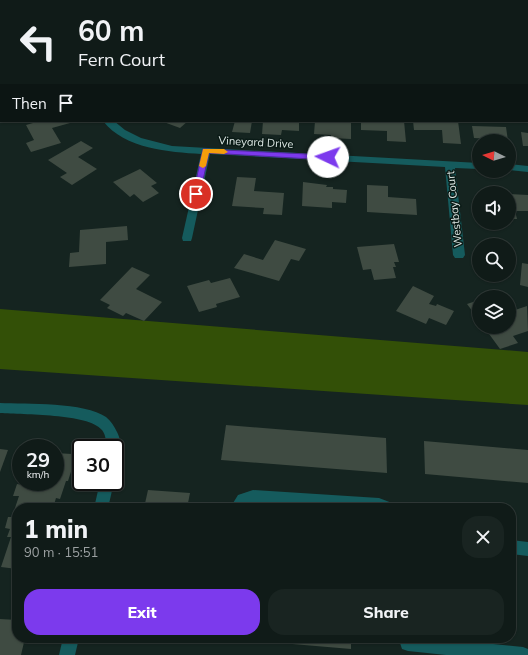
<!DOCTYPE html>
<meta charset="utf-8">
<style>
:root{--surface:#101b18;--page:#192421;--text:#f1f3f6;--muted:#9ca1a2;--line:#303937;--accent:#7c3aed}
body{margin:0;font-family:Mulish,sans-serif;background:var(--page);color:var(--text);height:100vh;display:flex;flex-direction:column;font-size:15px;white-space:nowrap}
*{box-sizing:border-box;margin:0}
p{font-size:13px;color:var(--muted)}
.icon{flex:none;width:22px;height:22px;fill:none;stroke:currentColor;stroke-width:2;stroke-linecap:round;stroke-linejoin:round}
.map{position:relative;flex:1;overflow:hidden}
.side{position:absolute;left:12px;top:503px;width:504px;height:140px;display:flex;flex-direction:column;background:var(--surface);border-radius:16px;box-shadow:0 1px 3px #0004,0 0 0 1px var(--line)}
.side>*{flex:none}
.guide{position:absolute;left:0px;top:0px;width:528px;height:122px;box-shadow:0 1px 3px #0004,0 0 0 1px var(--line);background:#101b18;color:var(--text);overflow:hidden}
.needle{width:26px;rotate:275deg}
.tools{position:absolute;left:472px;top:134px;display:grid;gap:8px}
.tools a{display:grid;place-items:center;width:44px;height:44px;border-radius:50%;background:var(--surface);box-shadow:0 1px 3px #0004,0 0 0 1px var(--line);font-size:20px}
.speed{position:absolute;left:12px;top:439px;display:flex;gap:8px;font-size:20px;font-weight:700;text-align:center}
.speed>*{display:grid;place-content:center;width:52px;height:52px;border-radius:50%;background:var(--surface);box-shadow:0 1px 3px #0004,0 0 0 1px var(--line);line-height:1}
.speed small{font-size:10px;font-weight:400}
.speed .limit{border:2px solid #111;border-radius:6px;background:#fff;color:#111}
.pin{position:absolute;display:grid;place-items:center;width:34px;height:34px;color:#fff;margin:-17px;border:2px solid #fff;border-radius:50%;box-shadow:0 1px 4px #0007}
.me{position:absolute;width:44px;margin:-22px;rotate:273deg;stroke-linejoin:round;filter:drop-shadow(0 0 3px #0008)}
.turn{display:flex;align-items:center;gap:14px;height:84px;padding:0 12px;font-size:18px}
.turn .icon{width:52px;height:52px;stroke-width:2.5}
.turn b{display:block;font-size:28px;line-height:34px}
.then{display:flex;align-items:center;height:38px;padding:0 12px;background:#0003;gap:8px;font-size:15px}
.round{display:grid;place-items:center;flex:none;width:42px;height:42px;border-radius:16px;background:var(--page)}
.head{display:flex;align-items:center;justify-content:space-between;height:68px;padding:0 12px}
h1{font-size:24px;font-weight:800;line-height:30px}
.action{display:flex;gap:8px;margin-top:auto;padding:8px 12px}
.action a{flex:1;height:46px;border-radius:16px;background:var(--accent);color:#fff;font-size:16px;font-weight:800;line-height:46px;text-align:center}
.action a+a{background:var(--page);color:var(--text)}
.map>svg:first-child{display:block}
</style>
<div class="map">
<svg width="528" height="655" viewBox="0 0 528 655">
<rect width="100%" height="100%" fill="#152420"/>
<polygon fill="#335007" points="0,309 528,352 528,405 0,369"/>
<g fill="#3f4b42">
<polygon points="40,121 69,121 70,123 52,128 61,143 31,152 26,143 34,140 26,125"/>
<polygon points="161,121 188,121 180,128"/>
<polygon points="235,121 252,121 250,133 232,132"/>
<polygon points="263,121 299,121 299,131 282,130 281,135 262,134"/>
<polygon points="315,121 351,121 351,139 331,138 331,135 314,134"/>
<polygon points="361,121 404,121 406,142 387,141 387,131 361,130"/>
<polygon points="413,121 458,121 461,144 443,143 442,130 414,130"/>
<polygon points="472,126 506,127 508,141 491,141 491,139 474,138"/>
<polygon points="521,132 528,133 528,146 523,146"/>
<polygon points="81,141 93,148 78,157 97,169 72,185 60,177 67,173 48,160"/>
<polygon points="140,169 157,183 151,186 159,193 143,202 134,194 130,197 113,182"/>
<polygon points="237,177 256,178 254,191 284,193 282,215 263,214 264,208 232,206"/>
<polygon points="303,182 327,185 326,187 333,187 333,189 347,190 346,203 332,202 332,208 302,206"/>
<polygon points="367,185 388,186 388,197 416,199 417,215 367,212"/>
<polygon points="509,194 528,195 528,211 515,211 517,219 509,219"/>
<polygon points="127,226 128,240 106,242 106,264 69,267 70,253 79,252 80,230"/>
<polygon points="275,240 306,249 299,261 291,259 279,281 234,268 244,254 263,260"/>
<polygon points="394,244 399,262 394,262 396,267 393,267 396,278 374,280 371,269 363,270 357,247"/>
<polygon points="522,263 528,264 528,287 520,285"/>
<polygon points="132,267 150,275 136,289 162,302 144,321 126,313 123,316 107,308 110,305 100,300"/>
<polygon points="230,278 240,297 216,304 217,307 199,312 187,286 209,280 211,283"/>
<polygon points="413,286 434,296 429,304 436,306 437,304 454,311 446,325 429,318 426,324 396,311"/>
<polygon points="479,300 479,320 467,304"/>
<polygon points="527,306 528,331 513,336 518,343 500,349 484,327 509,327 509,312"/>
<polygon points="226,425 386,438 387,473 221,460"/>
<polygon points="424,441 528,450 528,483 425,474"/>
<polygon points="0,449 8,450 0,472"/>
<polygon points="55,453 72,454 72,456 76,456 68,481 66,481 60,499 56,498 53,508 17,508 17,569 1,567 11,537 7,537 10,529 5,528 8,517 12,517 19,496 13,496 17,484 23,485 24,482 55,482"/>
<polygon points="148,490 190,493 187,508 144,508"/>
<polygon points="0,619 17,620 17,638 25,638 21,655 0,655"/>
<polygon points="234,638 351,638 351,649 234,639"/>
</g>
<g fill="none" stroke-linecap="round" stroke-linejoin="round">
<g fill="#155b5d" fill-rule="evenodd">
<rect x="125" y="0" width="8" height="1"/>
<rect x="527" y="41" width="1" height="4"/>
<path d="M103,121h11l11,9 16,8 31,8 307,17v6l-24,-1 10,87 -2,3h-8l-2,-3 -8,-88 -235,-13 -18,84 -1,3h-8l-1,-3 19,-84c-32,-2 -76,-5 -98,-33z"/>
<polygon points="509,164 528,166 528,172 509,170"/>
<path d="M0,403c26,1 85,-1 106,14 5,4 8,9 11,15 3,6 5,14 2,20l-4,2v-6h-8c-1,-6 -1,-13 -5,-18 -14,-17 -79,-15 -102,-17z"/>
<polygon points="100,482 114,482 108,508 94,508"/>
<polygon points="253,490 379,498 392,503 394,508 330,508 253,502 248,505 246,508 230,508 238,495"/>
<polygon points="511,540 528,542 528,556 511,554"/>
<polygon points="63,638 79,638 75,655 59,655"/>
<polygon points="402,638 437,638 523,647 528,649 528,655 446,655 408,651 402,649 400,643"/>
</g>
</g>
<polygon fill="#7c3aed" stroke="#51269a" points="203,149 328,155 331,157 328,160 209,153 200,194 196,197 193,194"/>
<polygon fill="#f59e0b" points="203,149 224,149 228,152 224,154 209,153 206,166 203,168 199,166"/>
<g text-anchor="middle" dominant-baseline="central" stroke-width="3" stroke-linejoin="round" paint-order="stroke">
<g font-size="11" fill="#dde7e4" stroke="#0b1b17">
<text transform="translate(256 142) rotate(3)">Vineyard Drive</text>
<text transform="translate(454 209) rotate(-96)">Westbay Court</text>
</g>
</g>
</svg>
<div class="tools">
<a><svg class="needle" viewBox="-14 -14 28 28"><path d="M0-13l5 13h-10z" fill="#e53935"/><path d="M0 13l5-13h-10z" fill="#9ca1a2"/></svg></a>
<a><svg class="icon" aria-label="sound" viewBox="0 0 24 24"><path d="M4 9h4l5-4v14l-5-4H4zM17 9q2 3 0 6"/></svg></a>
<a><svg class="icon" aria-label="search" viewBox="0 0 24 24"><circle cx="10" cy="10" r="6"/><path d="M15 15l6 6"/></svg></a>
<a><svg class="icon" aria-label="layers" viewBox="0 0 24 24"><path d="M12 4l9 5-9 5-9-5zM3 14l9 5 9-5"/></svg></a>
</div>
<div class="speed"><div>29<small>km/h</small></div><div class="limit">30</div></div>
<div class="pin" style="left:196px;top:194px;background:#d93025"><svg class="icon" aria-label="arrive" viewBox="0 0 24 24"><path d="M6 21V4h12l-3 4 3 4H6"/></svg></div>
<svg class="me" style="left:328px;top:157px" viewBox="-20 -20 40 40"><circle r="19" fill="#fff"/><path d="M0-13L10 11 0 6-10 11z" fill="#7c3aed"/></svg>
<div class="guide">
<div class="turn"><svg class="icon" aria-label="left" viewBox="0 0 24 24"><path d="M17 20v-9H6M10 6l-5 5 5 5"/></svg><div><b>60 m</b>Fern Court</div></div>
<div class="then">Then<svg class="icon" aria-label="arrive" viewBox="0 0 24 24"><path d="M6 21V4h12l-3 4 3 4H6"/></svg></div>
</div>
<section class="side">
<div class="head"><div><h1>1 min</h1><p>90 m · 15:51</p></div><a class="round"><svg class="icon" aria-label="close" viewBox="0 0 24 24"><path d="M6 6l12 12M18 6L6 18"/></svg></a></div>
<div class="action"><a>Exit</a><a>Share</a></div>
</section>
</div>
